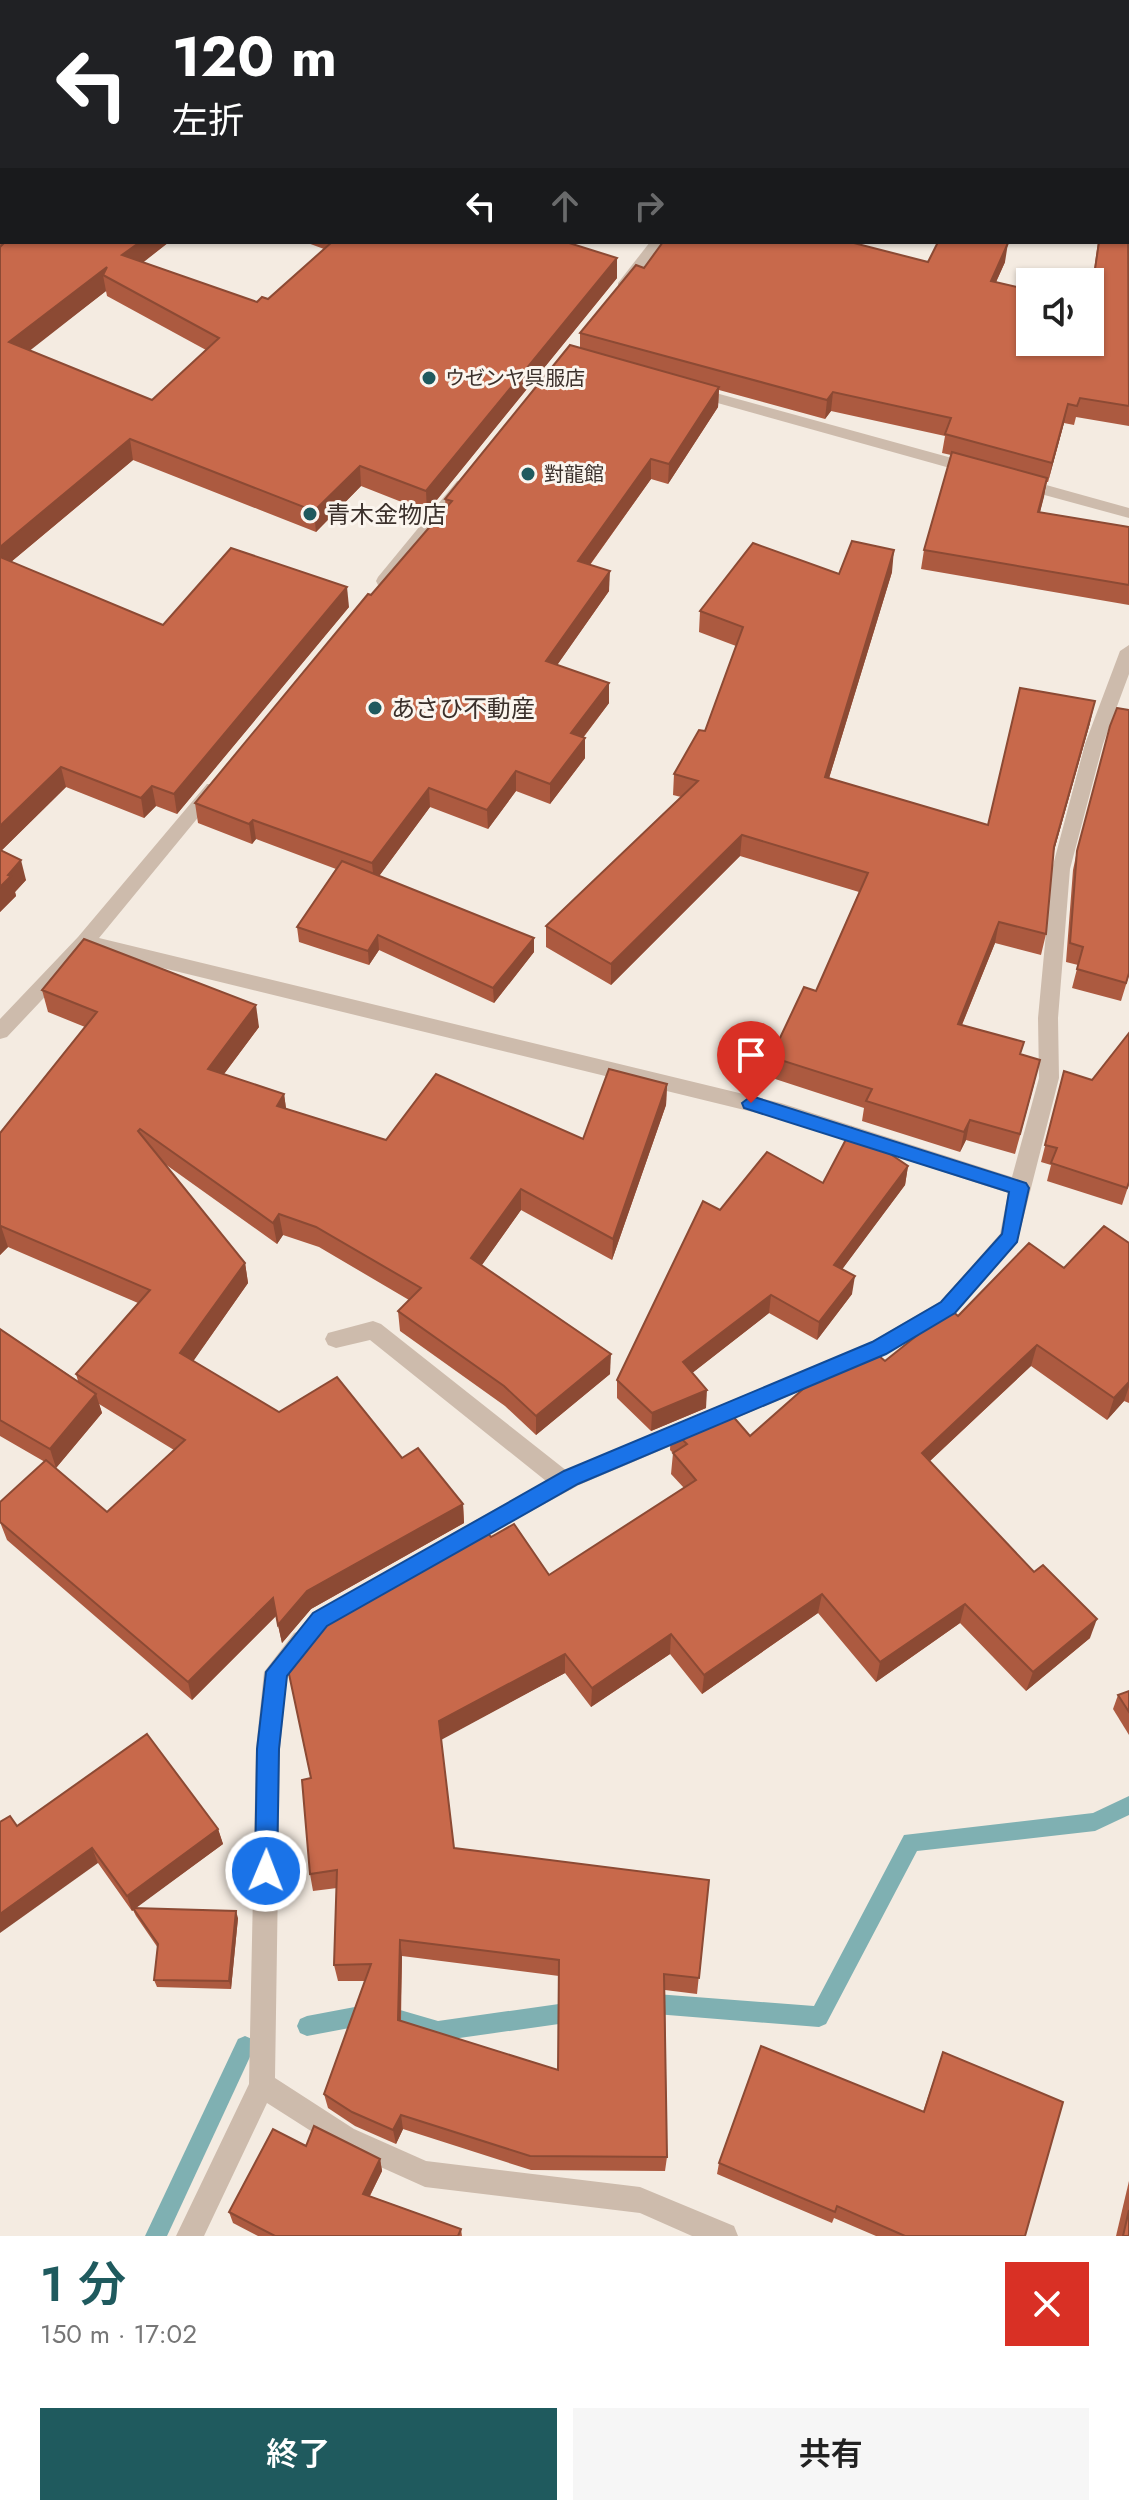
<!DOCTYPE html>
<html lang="ja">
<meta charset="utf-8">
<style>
:root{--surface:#fff;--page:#f6f6f6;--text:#222;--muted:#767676;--accent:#1f5a5e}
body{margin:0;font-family:Jost,"Noto Sans JP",sans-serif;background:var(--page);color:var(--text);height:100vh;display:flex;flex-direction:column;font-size:30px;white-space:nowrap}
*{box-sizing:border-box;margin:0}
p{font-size:26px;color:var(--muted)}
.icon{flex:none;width:44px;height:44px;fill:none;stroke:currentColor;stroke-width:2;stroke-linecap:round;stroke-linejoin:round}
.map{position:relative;height:2236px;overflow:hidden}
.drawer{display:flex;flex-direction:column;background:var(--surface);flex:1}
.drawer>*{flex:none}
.guide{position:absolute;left:0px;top:0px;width:1130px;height:244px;box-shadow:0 2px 6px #0004;background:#202124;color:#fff;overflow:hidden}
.buttons{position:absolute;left:1016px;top:268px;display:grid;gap:16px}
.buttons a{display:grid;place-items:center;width:88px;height:88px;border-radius:0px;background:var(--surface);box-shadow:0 2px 6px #0004;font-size:40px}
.pin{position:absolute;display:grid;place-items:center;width:68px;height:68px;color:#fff;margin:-82px -34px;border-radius:50% 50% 50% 0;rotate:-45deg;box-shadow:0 0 8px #0007}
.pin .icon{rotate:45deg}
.me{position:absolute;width:88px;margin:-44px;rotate:1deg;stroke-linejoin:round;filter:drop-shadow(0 0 6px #0008)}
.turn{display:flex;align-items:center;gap:28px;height:168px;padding:0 40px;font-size:36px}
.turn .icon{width:104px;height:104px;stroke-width:2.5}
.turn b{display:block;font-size:56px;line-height:68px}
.lanes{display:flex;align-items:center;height:76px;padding:0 40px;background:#0003;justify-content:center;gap:40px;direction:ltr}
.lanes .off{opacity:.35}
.round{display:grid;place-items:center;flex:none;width:84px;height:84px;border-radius:0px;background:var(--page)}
.summary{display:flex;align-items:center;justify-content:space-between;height:136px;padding:0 40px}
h1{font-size:48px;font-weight:600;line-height:60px;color:var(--accent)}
.cta{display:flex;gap:16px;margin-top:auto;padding:16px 40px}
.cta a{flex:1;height:92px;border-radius:0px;background:var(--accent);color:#fff;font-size:32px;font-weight:600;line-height:92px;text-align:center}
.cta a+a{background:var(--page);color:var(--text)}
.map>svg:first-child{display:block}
</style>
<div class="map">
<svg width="1129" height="2236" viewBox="0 0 1129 2236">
<rect width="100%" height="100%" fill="#f4ebe1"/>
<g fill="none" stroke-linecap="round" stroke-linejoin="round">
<g fill="#7fb0b2" fill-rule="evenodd">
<polygon points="1129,1796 1129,1815 1095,1831 917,1851 826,2024 819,2027 643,2013 636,2010 633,2003 636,1996 643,1993 814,2006 904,1835 1093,1813"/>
<polygon points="580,2001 587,2004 590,2011 587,2018 580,2021 438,2041 376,2023 307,2036 300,2033 297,2026 300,2019 307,2016 376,2003 438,2021"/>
<polygon points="245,2036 252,2039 255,2046 167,2236 145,2236 238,2039"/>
</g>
<g fill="#cdbbac" fill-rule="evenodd">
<polygon points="106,0 126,0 127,2 107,2"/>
<polygon points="373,1321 381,1324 572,1475 575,1482 572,1489 564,1492 556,1489 370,1340 336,1348 328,1345 325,1339 328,1333"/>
</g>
<g fill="#cdbbac" fill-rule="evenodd">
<rect x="1128" y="135" width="1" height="8"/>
<polygon points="650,242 665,242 628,289 618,289 618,283"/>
<polygon points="694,387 981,466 983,470 975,475 689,395 689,389"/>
<polygon points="1021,478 1129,508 1129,518 1015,487 1015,479"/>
<polygon points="463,480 469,481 469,489 390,585 378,585 376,581 378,577 457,481"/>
<polygon points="1129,645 1129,674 1103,744 1070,869 1058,1018 1059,1078 1017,1243 955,1313 887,1354 579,1485 459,1551 451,1548 448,1541 451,1534 563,1471 871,1342 941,1301 1000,1234 1008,1193 781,1119 89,950 7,1037 0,1039 0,1019 78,937 207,784 219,784 222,788 219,792 99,938 781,1103 1012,1177 1039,1078 1038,1018 1052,869 1085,744 1120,651"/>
<polygon points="302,1630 310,1633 314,1641 287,1676 280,1749 275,2078 354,2129 426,2161 640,2187 734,2226 738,2236 692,2236 640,2213 425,2187 336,2147 267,2103 204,2236 176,2236 249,2084 256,1749 264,1672 294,1633"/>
</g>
<rect fill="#5c4a42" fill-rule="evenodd" x="1128" y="208" width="1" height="10"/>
</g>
<g fill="#ac5a40" fill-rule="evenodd">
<polygon points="341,0 1040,0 1039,2 351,2"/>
<polygon points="1129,222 1129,426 1076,417 1074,425 1064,423 1048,482 1047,482 1040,512 1129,527 1129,605 921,569 924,550 951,455 942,453 945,436 831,411 825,419 719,390 718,407 668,484 651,479 590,565 609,591 557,665 609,703 583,738 585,738 585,758 550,804 516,791 488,829 430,807 379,876 534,952 494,1003 379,950 369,965 299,942 297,927 336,869 256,839 252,844 198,823 195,803 446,508 445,499 580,348 580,333 644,268 1005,262 996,282 1090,342 1090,298 1098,242 1128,242"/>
<path d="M2,233v9h167l-26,20 114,40 11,-3 56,-50 -19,-7h261l51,16v20l-190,234 -66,-26 -45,46 -183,-72 -122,102 152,63 186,-18 -172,207 -21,-8 -12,12 -78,-31 -65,64 25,29 -11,12 1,4 -16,16v-677zM106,291l1,5 99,54 -54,50 -123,-50z"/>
<polygon points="892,572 829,778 988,825 1090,723 1053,854 1046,934 1041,955 995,943 962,1025 1021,1054 1035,1081 1015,1154 966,1140 960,1152 862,1121 864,1108 769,1077 771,1057 816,991 859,892 740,856 611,985 546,947 546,926 681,797 673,795 674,774 705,731 736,646 699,632 700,611 839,574"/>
<polygon points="1077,851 1129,975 1121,1001 1072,988 1078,965 1066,962 1073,870"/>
<path d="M42,990l217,37 -35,47 60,20 2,15 100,31 197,-1 84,-55 -1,21 -54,155 -91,-50 -40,56 129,108 -74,61 -31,-29 -105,-75 -2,-20 11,-11 -90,-53 -36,-12 -6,9 -112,-80 80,99 3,20 -55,78 86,51 123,46 61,46 1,19 -153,86 -29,34 -6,-27 -84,84 -185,-160 -7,-18 45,-60 -45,-26v-107l78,52 -2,-7 62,-71 -130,-56 -8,8v-122l85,-106 -37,-15zM99,1404l75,46 -67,62 -54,-46 3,2 46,-55z"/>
<polygon points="1064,1071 1129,1184 1122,1205 1047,1181 1051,1165 1041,1162"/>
<polygon points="908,1166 905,1185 842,1269 852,1294 817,1340 769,1313 692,1373 706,1408 651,1431 617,1398 617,1380 720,1210 823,1183"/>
<path d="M1129,1243v160l-5,-2 -17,19 -76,-54 -101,95 160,177 -64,53 -66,-68 -84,59 -58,-69 -116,81 -32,-40 -79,53 -26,-34 -124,66 13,109 255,32 -12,114 -32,-4 2,167 -2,14 -134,-1 -128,-41 -7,15 -41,-18 -27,-18 -4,-14 41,-113h-27l-4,-16 3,-77 -24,3 -3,-17 181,-337 58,38 135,-87 -13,-14 2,-21 -3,-3 1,-21 79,7 135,-75 73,-45 106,-48zM402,1956l157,20 -1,94 -157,-49z"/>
<polygon points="1129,1691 1129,1735 1113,1709 1118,1695"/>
<polygon points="17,1826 218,1829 223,1844 135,1908 238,1918 231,1989 157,1987 154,1980 158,1948 136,1916 133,1910 132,1911 98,1863"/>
<polygon points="943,2052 1025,2236 876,2236 834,2218 832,2223 717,2174 719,2163 923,2112"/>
<polygon points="306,2146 380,2159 382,2171 370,2196 461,2229 462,2236 258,2236 233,2223 229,2212"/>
<polygon points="1129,2181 1129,2236 1116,2236"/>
</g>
<g fill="#8c4a34">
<polygon points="140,242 169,242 126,276 122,255"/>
<polygon points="1008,243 1005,262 988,300 991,281"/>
<polygon points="617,258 617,278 427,512 426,491"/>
<polygon points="107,267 103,275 106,291 14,363 9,342"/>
<polygon points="719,387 718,407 668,484 669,464"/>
<polygon points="833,392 831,411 825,419 827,400"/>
<polygon points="1068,404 1064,423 1048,482 1052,463"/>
<polygon points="130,439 133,460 0,571 0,547"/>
<polygon points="651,459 651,479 578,581 578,561"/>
<polygon points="360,466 361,486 316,532 314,511"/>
<polygon points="1047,478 1044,497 1035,531 1038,512"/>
<polygon points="894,550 892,572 823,798 825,777"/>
<polygon points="610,571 609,591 546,681 546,661"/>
<polygon points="347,587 349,607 177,814 174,794"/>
<polygon points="609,683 609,703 571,753 571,733"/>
<polygon points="1095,701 1090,723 1049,868 1054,847"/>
<polygon points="585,738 585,758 550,804 550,784"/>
<polygon points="61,767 66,787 0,852 0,826"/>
<polygon points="516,771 516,791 488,829 487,810"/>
<polygon points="152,786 156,806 144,818 141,798"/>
<polygon points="429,788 430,807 374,883 372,863"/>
<polygon points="253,820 256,839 252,844 249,824"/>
<polygon points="742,835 740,856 611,985 611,964"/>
<polygon points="21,860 26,880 15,892 16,896 0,912 0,887 8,875"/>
<polygon points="999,922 995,943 954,1044 958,1024"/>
<polygon points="378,935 379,950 369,965 368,951"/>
<polygon points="534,938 534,952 494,1003 493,988"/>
<polygon points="256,1005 259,1027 212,1090 208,1069"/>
<polygon points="667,1084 666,1105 612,1260 613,1239"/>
<polygon points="284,1094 287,1115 277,1106"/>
<polygon points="970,1120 966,1140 960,1152 964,1132"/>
<polygon points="908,1166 905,1185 832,1283 834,1265"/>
<polygon points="521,1189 521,1210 472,1279 471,1258"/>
<polygon points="279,1214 283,1235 277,1244 273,1223"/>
<polygon points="1,1226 8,1247 0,1255 0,1228"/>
<polygon points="245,1263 248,1283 185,1373 180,1353"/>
<polygon points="855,1276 852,1294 817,1340 819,1322"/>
<polygon points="771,1295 769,1313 682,1381 683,1362"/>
<polygon points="1037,1345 1031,1366 917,1473 922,1453"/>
<polygon points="611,1354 610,1374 536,1435 536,1416"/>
<polygon points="1129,1382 1129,1387 1124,1401 1107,1420 1114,1398"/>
<polygon points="707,1390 706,1408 651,1431 652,1413"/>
<polygon points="96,1394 102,1413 56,1468 50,1449"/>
<polygon points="463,1504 464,1523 311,1609 282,1643 278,1625 307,1591"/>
<polygon points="822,1594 818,1613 702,1694 704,1675"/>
<polygon points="273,1598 276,1616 192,1700 188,1682"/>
<polygon points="965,1604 960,1623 876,1682 880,1662"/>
<polygon points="1097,1619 1090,1638 1026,1691 1033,1672"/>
<polygon points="671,1634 670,1654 591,1707 592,1688"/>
<polygon points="565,1654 565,1673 441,1740 439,1721"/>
<polygon points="218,1829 223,1844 132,1911 127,1896"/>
<polygon points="92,1848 98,1863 0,1933 0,1914"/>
<polygon points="236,1911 238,1918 231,1989 229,1981"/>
<polygon points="400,1940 402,1956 400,2036 398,2020"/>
<polygon points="401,2115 403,2129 396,2144 393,2130"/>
<polygon points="380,2159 382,2171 365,2205 363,2194"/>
</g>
<g fill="#c8694b" stroke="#8c4a34" stroke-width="2" fill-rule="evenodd">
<polygon points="429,0 1033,0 1032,2 438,2"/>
<rect x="1128" y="57" width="1" height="52"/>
<polygon points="1128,222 1129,406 1080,398 1077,406 1068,404 1052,463 945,434 951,418 833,392 827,400 580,333 636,265 644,268 663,242 850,242 928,262 938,242 1005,242 1008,243 991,281 1030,290 1030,342 1090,342 1090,303 1099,242 1128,242"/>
<path d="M5,242h135l-18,13 135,47 5,-5 6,2 64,-57h234l51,16 -191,233 -66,-25 -46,45 -184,-72 -130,108v-300zM107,267l-4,8 116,63 -67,62 -143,-58z"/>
<polygon points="570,345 719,387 669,464 651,459 578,561 610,571 546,661 609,683 571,733 585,738 550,784 516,771 487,810 429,788 372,863 253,820 249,824 195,803 368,594 371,595 452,501 445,499"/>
<polygon points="952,452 1047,478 1038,512 1129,527 1129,585 924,550"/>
<polygon points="852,541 894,550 825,777 988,825 1020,688 1095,701 1054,847 1046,934 999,922 958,1024 1024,1042 1020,1054 1040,1060 1020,1134 970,1120 964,1132 866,1101 872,1089 771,1057 804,987 816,991 868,873 742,835 611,964 546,926 698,781 674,774 699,730 705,731 743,627 700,611 753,543 839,574"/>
<polygon points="231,548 347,587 174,794 152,786 141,798 61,767 0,826 0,557 163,625"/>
<polygon points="1117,708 1129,710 1129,973 1126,983 1077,969 1083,947 1070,943 1077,851 1110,726"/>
<polygon points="0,850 21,860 8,875 11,876 0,887"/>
<polygon points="342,861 534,938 493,988 378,935 368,951 297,927"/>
<polygon points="84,939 256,1005 208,1069 284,1094 277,1106 386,1140 436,1074 583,1139 609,1069 667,1084 613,1239 521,1189 471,1258 611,1354 536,1416 504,1386 398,1311 421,1288 316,1227 279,1214 273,1223 140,1129 138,1131 245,1263 180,1353 279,1412 337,1377 402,1458 418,1448 463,1504 307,1591 278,1625 273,1598 188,1682 0,1522 0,1502 46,1460 107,1512 185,1440 76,1374 150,1290 1,1226 0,1228 0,1133 97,1012 42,990"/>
<polygon points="1129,1033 1129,1182 1127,1188 1051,1163 1057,1148 1045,1145 1064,1071 1092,1080"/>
<polygon points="852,1128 908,1166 834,1265 855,1276 819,1322 771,1295 683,1362 707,1390 652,1413 617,1380 703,1201 720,1210 767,1152 823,1183"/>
<path d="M1104,1226l25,17v139l-15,16 -77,-53 -115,108 112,119 9,-7 54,54 -64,53 -68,-68 -85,58 -58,-68 -118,81 -33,-41 -79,54 -27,-34 -126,67 15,127 255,32 -10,98 -35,-4 3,183 -137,-1 -129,-41 -8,15 -41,-18 -28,-18 47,-130 -37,1 3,-95 -27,4 -8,-94 9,-2 -25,-118 41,-51 153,-86 11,14 23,-13 35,51 147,-95 -23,-27 14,-9 -16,-15 53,-23 26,30 87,-77 30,-13 18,15 65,-52 8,7 71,-73 35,25zM400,1940l159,20 -1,110 -160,-50z"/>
<polygon points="0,1329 96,1394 50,1449 0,1420"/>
<polygon points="1129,1691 1129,1712 1118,1695"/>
<polygon points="147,1734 218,1829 127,1896 92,1848 0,1914 0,1822 10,1816 17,1826"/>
<polygon points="133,1908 236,1911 229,1981 154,1980 158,1944"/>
<polygon points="761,2046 924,2112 943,2052 1063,2102 1025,2236 905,2236 837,2206 835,2212 719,2163"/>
<polygon points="314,2126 380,2159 363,2194 461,2229 458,2236 275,2236 229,2212 273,2129 306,2146"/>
<polygon points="1129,2210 1129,2236 1123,2236"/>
</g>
<polygon fill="#1a73e8" stroke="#114b97" stroke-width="2" points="751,1096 1026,1183 1029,1188 1017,1242 955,1313 886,1354 578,1484 327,1626 287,1676 279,1749 277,1871 274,1879 266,1882 258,1879 255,1871 257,1749 266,1672 313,1613 564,1471 872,1342 941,1302 1002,1234 1009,1192 744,1108 742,1103"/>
<g fill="#1f5a5e" stroke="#fbf5ee" stroke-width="3">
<circle cx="429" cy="378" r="8"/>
<circle cx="528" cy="474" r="8"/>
<circle cx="310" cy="514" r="8"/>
<circle cx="375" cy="708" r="8"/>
</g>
<g text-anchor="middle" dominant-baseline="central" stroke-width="6" stroke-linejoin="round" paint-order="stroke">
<g font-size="20" fill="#3b302b" stroke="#fbf5ee" text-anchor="start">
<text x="445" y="378">ウゼンヤ呉服店</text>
<text x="544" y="474">對龍館</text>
</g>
<g font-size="24" fill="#3b302b" stroke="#fbf5ee" text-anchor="start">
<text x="326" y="514">青木金物店</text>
<text x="391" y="708">あさひ不動産</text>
</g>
</g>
</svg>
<div class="buttons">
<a><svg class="icon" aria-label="sound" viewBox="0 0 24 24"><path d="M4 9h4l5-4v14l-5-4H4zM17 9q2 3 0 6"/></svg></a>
</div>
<div class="pin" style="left:751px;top:1103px;background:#d93025"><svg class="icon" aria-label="arrive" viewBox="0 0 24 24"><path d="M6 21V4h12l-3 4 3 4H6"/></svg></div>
<svg class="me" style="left:266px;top:1871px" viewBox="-20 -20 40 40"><circle r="17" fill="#1a73e8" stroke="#fff" stroke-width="3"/><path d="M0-11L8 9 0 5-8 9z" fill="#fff"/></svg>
<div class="guide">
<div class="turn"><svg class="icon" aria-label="left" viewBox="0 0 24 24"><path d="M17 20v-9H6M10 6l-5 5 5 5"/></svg><div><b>120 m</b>左折</div></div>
<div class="lanes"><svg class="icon" aria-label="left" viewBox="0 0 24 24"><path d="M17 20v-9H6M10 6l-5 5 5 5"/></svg><svg class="icon off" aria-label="ahead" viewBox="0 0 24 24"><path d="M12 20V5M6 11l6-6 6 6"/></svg><svg class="icon off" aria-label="right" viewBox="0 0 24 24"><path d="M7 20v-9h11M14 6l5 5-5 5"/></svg></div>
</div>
</div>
<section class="drawer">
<div class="summary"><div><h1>1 分</h1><p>150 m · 17:02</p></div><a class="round" style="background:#d93025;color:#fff"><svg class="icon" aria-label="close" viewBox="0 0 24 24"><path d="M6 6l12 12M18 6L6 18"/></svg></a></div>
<div class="cta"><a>終了</a><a>共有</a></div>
</section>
